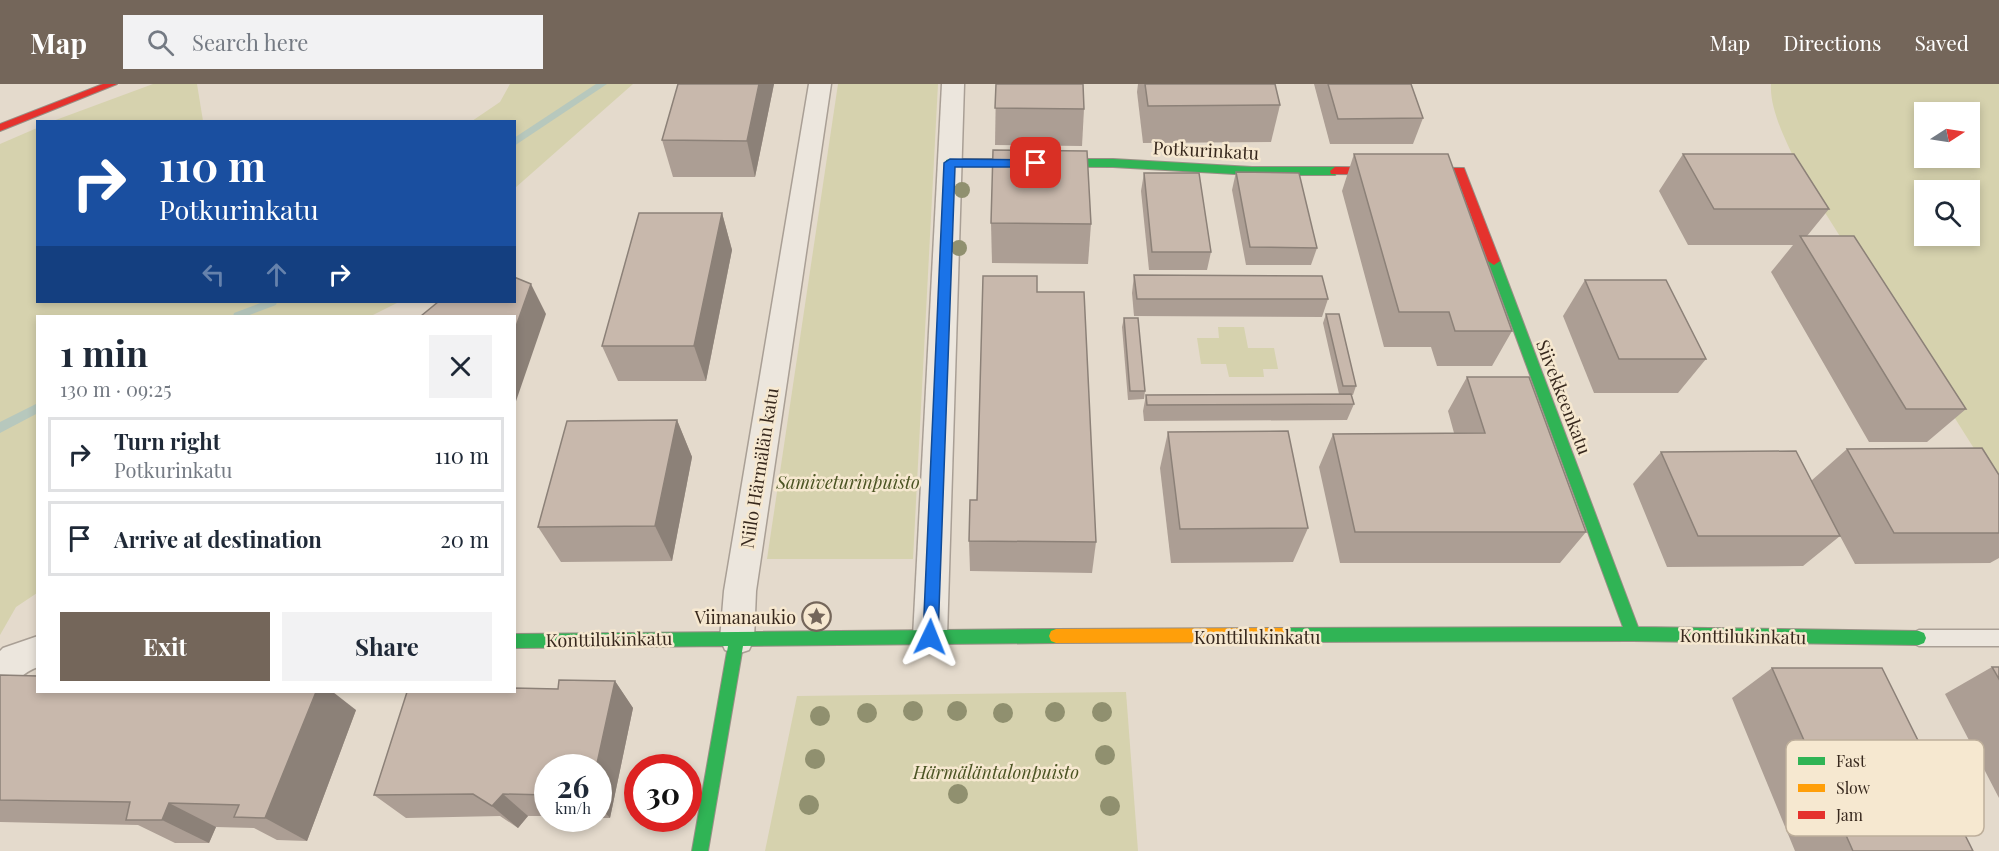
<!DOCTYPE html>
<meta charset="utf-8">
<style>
:root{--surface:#fff;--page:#f2f2f3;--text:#1f2937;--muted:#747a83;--line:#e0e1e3;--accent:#74665a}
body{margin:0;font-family:"Playfair Display",serif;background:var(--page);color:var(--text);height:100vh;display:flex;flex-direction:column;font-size:22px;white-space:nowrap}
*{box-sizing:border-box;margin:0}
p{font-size:20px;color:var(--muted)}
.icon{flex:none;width:33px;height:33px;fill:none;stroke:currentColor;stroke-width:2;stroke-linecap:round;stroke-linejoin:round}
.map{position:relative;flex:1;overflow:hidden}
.side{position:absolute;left:36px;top:231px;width:480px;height:378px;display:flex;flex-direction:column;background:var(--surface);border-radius:0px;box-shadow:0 3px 9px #0003}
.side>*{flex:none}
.banner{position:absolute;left:36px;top:36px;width:480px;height:183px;border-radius:0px;box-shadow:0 3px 9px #0003;background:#1a4fa0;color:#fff;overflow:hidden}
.needle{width:39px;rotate:78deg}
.controls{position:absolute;left:1914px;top:18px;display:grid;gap:12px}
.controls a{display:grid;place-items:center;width:66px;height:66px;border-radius:0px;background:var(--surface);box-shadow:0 3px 9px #0003;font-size:30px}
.speed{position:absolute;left:534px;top:670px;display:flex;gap:12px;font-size:30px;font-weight:700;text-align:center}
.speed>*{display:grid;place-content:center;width:78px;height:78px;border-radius:50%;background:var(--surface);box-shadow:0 3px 9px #0003;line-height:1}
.speed small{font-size:15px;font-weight:400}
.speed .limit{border:9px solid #d22;background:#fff;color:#111}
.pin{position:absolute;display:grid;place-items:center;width:51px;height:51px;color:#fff;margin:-26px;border-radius:12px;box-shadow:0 3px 9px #0006}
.me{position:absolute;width:66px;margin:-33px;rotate:2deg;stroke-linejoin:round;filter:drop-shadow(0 0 4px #0008)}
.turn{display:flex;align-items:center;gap:21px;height:126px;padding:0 24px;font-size:27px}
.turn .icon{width:78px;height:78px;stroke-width:2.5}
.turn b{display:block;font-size:42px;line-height:51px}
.lanes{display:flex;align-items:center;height:57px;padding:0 24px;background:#0003;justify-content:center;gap:30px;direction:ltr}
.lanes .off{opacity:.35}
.round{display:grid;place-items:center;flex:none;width:63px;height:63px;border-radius:0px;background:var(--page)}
.summary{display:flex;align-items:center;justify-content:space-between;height:102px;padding:0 24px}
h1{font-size:36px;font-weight:700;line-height:45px}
.button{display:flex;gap:12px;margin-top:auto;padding:12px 24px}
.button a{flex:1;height:69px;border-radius:0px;background:var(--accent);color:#fff;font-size:24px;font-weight:700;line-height:69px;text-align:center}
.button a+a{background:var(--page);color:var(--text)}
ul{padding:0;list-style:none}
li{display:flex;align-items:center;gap:18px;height:75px;margin:0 12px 9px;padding:0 12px;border:3px solid var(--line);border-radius:0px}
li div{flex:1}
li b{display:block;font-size:22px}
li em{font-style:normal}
header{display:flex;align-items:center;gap:36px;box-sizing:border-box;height:84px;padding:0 30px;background:var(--accent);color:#fff}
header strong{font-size:28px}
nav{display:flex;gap:33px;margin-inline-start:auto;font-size:21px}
.search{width:420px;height:54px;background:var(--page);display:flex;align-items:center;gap:15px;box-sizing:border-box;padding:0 21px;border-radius:0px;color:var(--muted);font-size:22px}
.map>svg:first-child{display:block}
</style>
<header>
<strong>Map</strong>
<div class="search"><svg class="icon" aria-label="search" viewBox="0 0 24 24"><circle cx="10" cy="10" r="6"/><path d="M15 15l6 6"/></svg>Search here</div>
<nav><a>Map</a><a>Directions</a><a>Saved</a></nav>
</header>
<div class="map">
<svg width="1999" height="767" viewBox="0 0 1999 767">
<rect width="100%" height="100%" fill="#e4dacc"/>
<g fill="#d6d2ae" fill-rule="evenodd">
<polygon points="153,0 197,0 203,37 53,37"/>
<polygon points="510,0 633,0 515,104 514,38 472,37 500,18"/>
<polygon points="838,0 938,0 913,475 767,475"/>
<path d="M1771,0h228v404l-194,-307c-12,-27 -36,-67 -34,-97zM1924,28h46v46h-46zM1924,106h46v46h-46z"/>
<polygon points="37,44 38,218 399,218 371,232 38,232 37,509 16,523 0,551 0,60"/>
<polygon points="1218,243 1244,243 1248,264 1274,264 1278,285 1263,285 1264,293 1229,293 1226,280 1201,280 1197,254 1219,254"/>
<polygon points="1126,608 1138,767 765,767 797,612"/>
</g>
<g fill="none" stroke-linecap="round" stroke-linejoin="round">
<g fill="#b7c8bd" fill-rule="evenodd">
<polygon points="596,0 607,0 514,62 514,54"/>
<polygon points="263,218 277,218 276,221 247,232 233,232 234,229"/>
<polygon points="38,319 38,329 0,349 0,338"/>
</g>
<defs>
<polygon id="lane" points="1919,546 1999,546 1999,562 1919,562 1913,559 1911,554 1913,549"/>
<g id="street">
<polygon points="809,0 831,0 756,507 754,555 749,566 737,570 725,566 720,555 724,507"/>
<polygon points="942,0 964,0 947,553 942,564 930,568 918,564 913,553"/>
<path d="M38,552v31c-16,5 -23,18 -38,24v-40l3,-3z"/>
</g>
<g id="fast">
<polygon points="950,75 1113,75 1252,83 1335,83 1340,87 1335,91 1252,91 1113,83 946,82 946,76"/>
<polygon points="1494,173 1500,177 1638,543 1919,547 1924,549 1926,554 1924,559 1919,561 1633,557 1284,558 1279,556 1277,551 1279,546 1284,544 1623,543 1488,177"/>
<polygon points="1056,545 1061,547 1063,552 1061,557 1056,559 743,562 708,767 692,767 728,562 514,564 514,550"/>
</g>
<polygon id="slow" points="1284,544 1289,546 1291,551 1289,556 1284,558 1056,559 1051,557 1049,552 1051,547 1056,545"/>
<g id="jam">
<polygon points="103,0 117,0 0,47 0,40"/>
<polygon points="1335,83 1464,84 1500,177 1494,181 1488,177 1456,91 1331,90 1330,87"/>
</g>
</defs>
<use href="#lane" stroke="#a99f95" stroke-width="3"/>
<use href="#street" stroke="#a99f95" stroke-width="3"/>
<use href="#fast" stroke="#988f85" stroke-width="2"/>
<use href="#slow" stroke="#988f85" stroke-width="2"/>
<use href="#jam" stroke="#988f85" stroke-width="2"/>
<use href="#lane" fill="#ece6dd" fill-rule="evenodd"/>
<use href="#street" fill="#ece6dd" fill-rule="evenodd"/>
<use href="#fast" fill="#30b455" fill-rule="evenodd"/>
<use href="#slow" fill="#ff9f0a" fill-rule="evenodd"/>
<use href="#jam" fill="#e5322d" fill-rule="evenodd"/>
</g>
<g fill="#90906f">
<circle cx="962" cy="106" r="8"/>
<circle cx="959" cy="164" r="8"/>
<circle cx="913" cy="627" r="10"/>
<circle cx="957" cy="627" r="10"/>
<circle cx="1055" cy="628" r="10"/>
<circle cx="1102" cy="628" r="10"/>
<circle cx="867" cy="629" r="10"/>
<circle cx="1003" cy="629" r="10"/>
<circle cx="820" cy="632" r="10"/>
<circle cx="1105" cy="671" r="10"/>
<circle cx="815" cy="675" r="10"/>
<circle cx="958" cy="710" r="10"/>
<circle cx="809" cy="721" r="10"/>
<circle cx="1110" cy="722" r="10"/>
</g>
<g fill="#ac9e94">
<polygon points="678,0 774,0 755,93 673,93 662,56"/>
<polygon points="996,0 1084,25 1082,62 995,61"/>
<polygon points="1138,0 1275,0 1280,21 1271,58 1143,59 1137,8"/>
<polygon points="1314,0 1411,0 1423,34 1413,60 1330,60"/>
<polygon points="1354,70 1512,247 1492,282 1437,282 1431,263 1384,263 1342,107"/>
<polygon points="1683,70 1829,125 1807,152 1966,325 1927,358 1869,358 1771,188 1793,161 1688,161 1659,107"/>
<polygon points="1236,88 1317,164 1311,181 1246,181 1232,106"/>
<polygon points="1144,89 1211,168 1207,186 1149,186 1141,107"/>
<polygon points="722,129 732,166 706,297 618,297 602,262"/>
<polygon points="991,139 1091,140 1088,180 992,179"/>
<polygon points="1134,191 1328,215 1322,233 1134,232 1132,209"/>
<polygon points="1585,196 1706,275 1678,309 1594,309 1563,232"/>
<polygon points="1037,208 1096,458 1092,489 970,487 969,457 977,416"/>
<polygon points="1326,230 1356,302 1353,311 1351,311 1354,320 1347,336 1144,337 1143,327 1146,311 1339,310 1323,239"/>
<polygon points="1124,234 1145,307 1144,315 1128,316 1122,243"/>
<polygon points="1467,293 1586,448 1560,479 1340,479 1319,383 1333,350 1454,349 1448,327"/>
<polygon points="677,336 692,373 672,477 561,478 538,443"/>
<polygon points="1168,348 1308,444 1293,478 1171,479 1160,384"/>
<polygon points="1847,365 1999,391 1999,474 1990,479 1855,480 1840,452 1803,482 1667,483 1633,400 1661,368 1811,397"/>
<polygon points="1992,583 1999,583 1999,714 1945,610"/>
<polygon points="1772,584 1924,670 1956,692 1943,698 1939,698 1973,767 1795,767 1732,614"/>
<polygon points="0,591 356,626 307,757 277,756 254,744 216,743 209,759 175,759 138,741 0,738"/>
<polygon points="615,597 633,624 610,734 598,734 598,684 548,684 548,732 528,732 518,744 500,732 406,734 374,711"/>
</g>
<g fill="#8c8178">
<polygon points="759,0 774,0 755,93 747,57"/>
<polygon points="722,129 732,166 706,297 694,262"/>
<polygon points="531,200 546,230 514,323 514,248"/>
<polygon points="677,336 692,373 672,477 655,442"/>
<polygon points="615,597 633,624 610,734 598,721 598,684 596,684"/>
<polygon points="316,608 333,608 356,626 307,757 265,734"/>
<polygon points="503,710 528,732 518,744 492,722"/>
<polygon points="169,719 216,743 209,759 162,736"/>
</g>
<g fill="#c8b8ac" stroke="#8c8178" stroke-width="1.5">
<polygon points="678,0 759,0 747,57 662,56"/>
<polygon points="996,0 1083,0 1084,25 995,24"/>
<polygon points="1145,0 1275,0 1280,21 1148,22"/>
<polygon points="1328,0 1411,0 1423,34 1338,35"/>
<polygon points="993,66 1087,67 1091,140 991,139"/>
<polygon points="1354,70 1448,70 1512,247 1455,247 1449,228 1399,228"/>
<polygon points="1683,70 1794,70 1829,125 1714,125"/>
<polygon points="1236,88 1299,89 1317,164 1250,163"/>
<polygon points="1144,89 1199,89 1211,168 1152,168"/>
<polygon points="639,129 722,129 694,262 602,262"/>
<polygon points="1800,152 1854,152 1966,325 1906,325"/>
<polygon points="1134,191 1322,192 1328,215 1137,215"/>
<polygon points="983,192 1037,192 1037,208 1084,208 1096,458 969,457 970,416 977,416"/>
<polygon points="514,193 531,200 514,248 514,232 421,232 438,218 514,218"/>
<polygon points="1585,196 1666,196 1706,275 1619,275"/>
<polygon points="1326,230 1339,230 1356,302 1343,302"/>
<polygon points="1124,234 1138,234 1145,307 1130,307"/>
<polygon points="1467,293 1529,293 1586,448 1355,448 1333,350 1485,349"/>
<polygon points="1351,310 1354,320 1147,321 1146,311"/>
<polygon points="677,336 655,442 538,443 567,337"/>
<polygon points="1288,347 1308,444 1180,445 1168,348"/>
<polygon points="1982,364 1999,391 1999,449 1894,449 1847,365"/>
<polygon points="1796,367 1840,452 1698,452 1661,368"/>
<polygon points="1992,583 1999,583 1999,595"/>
<polygon points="1772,584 1882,584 1973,767 1853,767"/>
<polygon points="0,591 38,592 38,608 316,608 265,734 234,733 239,721 169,719 162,736 126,736 130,718 0,716"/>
<polygon points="559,596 615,597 596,684 548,684 548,711 503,710 492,722 473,710 374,711 407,608 514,608 514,604 558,605"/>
</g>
<polygon fill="#1a73e8" stroke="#114b97" stroke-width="1.5" points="950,75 1036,76 1041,79 1036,83 955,83 938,553 936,558 930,560 925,558 923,553 944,79"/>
<defs>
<symbol id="sight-ring" viewBox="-11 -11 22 22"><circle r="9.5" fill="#f6e8d0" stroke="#74665a" stroke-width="1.5"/><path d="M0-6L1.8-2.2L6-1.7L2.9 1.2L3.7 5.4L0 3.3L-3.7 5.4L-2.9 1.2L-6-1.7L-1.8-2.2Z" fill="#74665a"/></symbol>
</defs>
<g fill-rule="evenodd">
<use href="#sight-ring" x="800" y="516" width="33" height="33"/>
</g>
<g text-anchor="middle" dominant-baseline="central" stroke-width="5" stroke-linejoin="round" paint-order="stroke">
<g font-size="18" fill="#37281d" stroke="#f6e8d0">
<text transform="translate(1206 66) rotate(3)">Potkurinkatu</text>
<text transform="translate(1564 313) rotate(69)">Siivekkeenkatu</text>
<text transform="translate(759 384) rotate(-81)">Niilo Härmälän katu</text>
<text transform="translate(1743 552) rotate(1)">Konttilukinkatu</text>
<text x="1257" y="553">Konttilukinkatu</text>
<text transform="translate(609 555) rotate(-1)">Konttilukinkatu</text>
</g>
<g font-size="18" font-style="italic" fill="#4b5423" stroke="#f6e8d0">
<text x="848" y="398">Samiveturinpuisto</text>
<text x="996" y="688">Härmäläntalonpuisto</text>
</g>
<g font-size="18" fill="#37281d" stroke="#f6e8d0" text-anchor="end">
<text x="796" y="533">Viimanaukio</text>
</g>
</g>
<rect x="1786" y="656" width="198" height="96" rx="9" fill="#f6e8d0" stroke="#bdae9a" stroke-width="1.5"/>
<rect x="1798" y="673" width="27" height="8" fill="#30b455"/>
<rect x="1798" y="700" width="27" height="8" fill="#ff9f0a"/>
<rect x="1798" y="727" width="27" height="8" fill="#e5322d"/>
<g font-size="16" fill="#37281d">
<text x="1836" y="683">Fast</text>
<text x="1836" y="710">Slow</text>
<text x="1836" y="737">Jam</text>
</g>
</svg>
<div class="controls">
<a><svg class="needle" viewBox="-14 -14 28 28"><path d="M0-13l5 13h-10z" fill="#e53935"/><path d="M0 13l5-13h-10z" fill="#747a83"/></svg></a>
<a><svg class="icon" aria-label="search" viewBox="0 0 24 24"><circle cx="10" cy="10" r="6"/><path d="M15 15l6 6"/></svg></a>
</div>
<div class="speed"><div>26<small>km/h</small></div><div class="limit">30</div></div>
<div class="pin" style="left:1036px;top:79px;background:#d93025"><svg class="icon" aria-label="arrive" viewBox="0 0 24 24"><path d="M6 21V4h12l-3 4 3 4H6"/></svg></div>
<svg class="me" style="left:930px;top:553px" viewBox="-20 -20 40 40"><path d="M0-17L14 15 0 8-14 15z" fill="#1a73e8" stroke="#fff" stroke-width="4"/></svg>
<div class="banner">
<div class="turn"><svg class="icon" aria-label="right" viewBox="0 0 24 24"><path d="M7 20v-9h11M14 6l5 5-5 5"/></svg><div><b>110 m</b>Potkurinkatu</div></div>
<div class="lanes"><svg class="icon off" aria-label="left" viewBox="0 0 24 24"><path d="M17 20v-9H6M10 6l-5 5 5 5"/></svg><svg class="icon off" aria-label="ahead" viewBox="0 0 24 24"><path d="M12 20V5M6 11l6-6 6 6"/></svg><svg class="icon" aria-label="right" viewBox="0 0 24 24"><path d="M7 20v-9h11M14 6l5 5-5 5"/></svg></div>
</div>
<section class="side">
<div class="summary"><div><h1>1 min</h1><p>130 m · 09:25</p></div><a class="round"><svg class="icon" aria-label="close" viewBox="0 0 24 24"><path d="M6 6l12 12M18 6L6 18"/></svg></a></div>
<ul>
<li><svg class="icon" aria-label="right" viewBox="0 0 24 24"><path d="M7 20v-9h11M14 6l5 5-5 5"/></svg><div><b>Turn right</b><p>Potkurinkatu</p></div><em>110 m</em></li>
<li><svg class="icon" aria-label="arrive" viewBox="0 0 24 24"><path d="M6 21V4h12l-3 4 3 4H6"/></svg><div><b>Arrive at destination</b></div><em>20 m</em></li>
</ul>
<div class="button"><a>Exit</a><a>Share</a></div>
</section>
</div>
